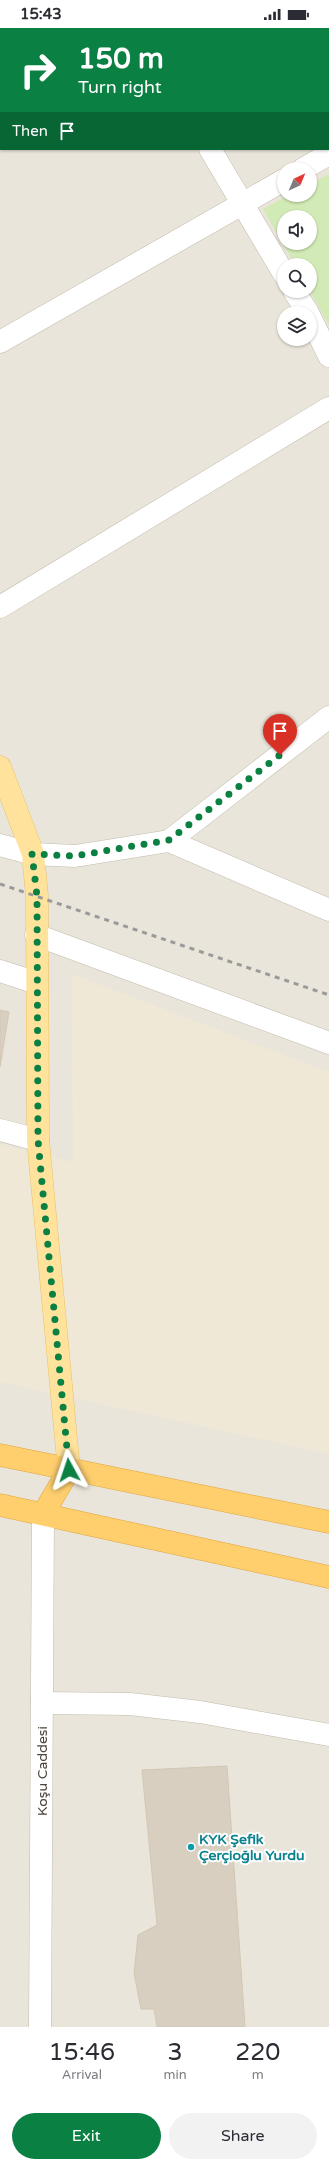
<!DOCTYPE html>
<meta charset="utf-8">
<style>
:root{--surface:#fff;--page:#f2f2f3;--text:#2b2b33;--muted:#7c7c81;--accent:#0b8043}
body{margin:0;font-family:"Varela Round",sans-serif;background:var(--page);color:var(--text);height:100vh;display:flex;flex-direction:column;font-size:15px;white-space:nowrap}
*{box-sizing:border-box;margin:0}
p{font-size:13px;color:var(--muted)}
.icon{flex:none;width:22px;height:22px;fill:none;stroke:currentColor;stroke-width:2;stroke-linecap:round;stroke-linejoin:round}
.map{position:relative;height:1999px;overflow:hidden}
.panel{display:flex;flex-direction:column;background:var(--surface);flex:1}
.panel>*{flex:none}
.top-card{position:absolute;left:0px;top:0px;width:329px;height:122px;box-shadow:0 1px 3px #0004;background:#0b8043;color:#fff;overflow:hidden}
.needle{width:26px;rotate:44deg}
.fabs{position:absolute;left:277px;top:134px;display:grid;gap:8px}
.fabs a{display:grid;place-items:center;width:40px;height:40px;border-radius:50%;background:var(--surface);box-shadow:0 1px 3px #0004;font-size:20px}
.pin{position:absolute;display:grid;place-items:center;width:34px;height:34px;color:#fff;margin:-41px -17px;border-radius:50% 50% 50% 0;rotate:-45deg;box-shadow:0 0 4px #0007}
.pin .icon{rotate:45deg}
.me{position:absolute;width:44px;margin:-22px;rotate:355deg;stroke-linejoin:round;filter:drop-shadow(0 0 3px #0008)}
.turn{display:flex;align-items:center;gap:14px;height:84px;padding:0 12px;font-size:18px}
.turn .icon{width:52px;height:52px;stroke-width:2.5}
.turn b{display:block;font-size:28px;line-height:34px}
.then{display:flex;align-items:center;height:38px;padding:0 12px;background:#0003;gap:8px;font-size:15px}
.eta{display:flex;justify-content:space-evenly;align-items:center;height:68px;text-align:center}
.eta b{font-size:24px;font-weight:600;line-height:28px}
.action{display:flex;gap:8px;margin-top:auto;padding:8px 12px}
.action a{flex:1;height:46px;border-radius:24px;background:var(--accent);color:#fff;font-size:16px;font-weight:600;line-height:46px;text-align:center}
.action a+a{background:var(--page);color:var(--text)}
.status{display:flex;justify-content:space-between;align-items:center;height:28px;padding:0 20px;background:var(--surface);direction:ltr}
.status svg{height:11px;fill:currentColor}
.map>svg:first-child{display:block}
</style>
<div class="status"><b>15:43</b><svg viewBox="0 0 49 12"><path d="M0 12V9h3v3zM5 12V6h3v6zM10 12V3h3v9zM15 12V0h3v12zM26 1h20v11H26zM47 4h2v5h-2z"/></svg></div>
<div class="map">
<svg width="329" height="1999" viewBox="0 0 329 1999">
<rect width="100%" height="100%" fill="#f6f3ec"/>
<path fill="#eae5da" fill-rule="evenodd" d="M0,0h329v1999h-329zM1,1h327v120h-327zM284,141h26v26h-26zM284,189h26v26h-26zM284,237h26v26h-26zM284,285h26v26h-26z"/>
<polygon fill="#efe8d6" points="72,946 329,1044 329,1426 0,1354 0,1116 73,1134"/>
<path fill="#d2eab5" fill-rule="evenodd" d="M329,146v151l-19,-34v-26h-15l-32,-56 26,-14h21v-11zM284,189h26v26h-26z"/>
<g fill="#d8cfc1" stroke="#d3c7b4">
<polygon points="205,0 294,0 295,1 206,1"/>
<polygon points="0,982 9,984 0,1039"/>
<polygon points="227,1738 245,1999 157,1999 154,1981 141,1981 134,1945 138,1907 157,1897 142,1742"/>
</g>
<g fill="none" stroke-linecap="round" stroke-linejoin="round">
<defs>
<g id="minor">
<polyline points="140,0 141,1"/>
<polyline points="210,121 284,246"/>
<polyline points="303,141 329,126"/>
<polyline points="294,263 308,285"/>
<polyline points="310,289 329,328"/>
<polyline points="0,314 284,152"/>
<polyline points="0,579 329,380"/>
<polyline points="169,813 329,689"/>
<polyline points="0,817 33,826 75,828 169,813 329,882"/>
<polyline points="36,907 329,1015"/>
<polyline points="0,943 37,955"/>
<polyline points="0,1102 38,1112"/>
<polyline points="42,1675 130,1676 200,1684 329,1707"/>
<polyline points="40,1999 43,1486"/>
</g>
<polyline id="major" points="0,739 33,826 37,868 38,1112 69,1442"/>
<g id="highway">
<polyline points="0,1427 329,1494"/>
<polyline points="0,1477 329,1549"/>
<polyline points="43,1486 69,1442"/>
</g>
</defs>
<use href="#minor" stroke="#c2bbae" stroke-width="23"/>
<use href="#major" stroke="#e6c16a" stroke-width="23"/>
<use href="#highway" stroke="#e0a43c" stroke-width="23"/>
<use href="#minor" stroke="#fff" stroke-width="22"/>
<use href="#major" stroke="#ffe39c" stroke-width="22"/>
<use href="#highway" stroke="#ffcf6e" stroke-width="22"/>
<polyline stroke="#9a9a9a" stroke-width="3" stroke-dasharray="5 5" stroke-linecap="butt" points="0,856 329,967"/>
</g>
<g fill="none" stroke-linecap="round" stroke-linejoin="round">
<polyline stroke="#0b8043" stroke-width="7" stroke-dasharray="0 12.6" points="69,1442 38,1112 37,868 32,826 75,828 169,812 280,727"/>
</g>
<circle fill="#0f9aa8" stroke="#fff" stroke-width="1.5" cx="191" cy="1819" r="4"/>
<g text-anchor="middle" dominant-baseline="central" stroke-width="4" stroke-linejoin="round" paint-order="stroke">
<g font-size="14" fill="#4b4439" stroke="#fff">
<text transform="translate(42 1743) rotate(-90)">Koşu Caddesi</text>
</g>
<g font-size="14" font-weight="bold" fill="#0d838f" stroke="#fff" text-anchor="start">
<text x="199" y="1811">KYK Şefik<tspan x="199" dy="16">Çerçioğlu Yurdu</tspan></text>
</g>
</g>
</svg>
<div class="fabs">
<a><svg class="needle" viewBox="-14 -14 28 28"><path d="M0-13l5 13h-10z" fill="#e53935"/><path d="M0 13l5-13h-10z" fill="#7c7c81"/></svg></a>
<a><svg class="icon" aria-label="sound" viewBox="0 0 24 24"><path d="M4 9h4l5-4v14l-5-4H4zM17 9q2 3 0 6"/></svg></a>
<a><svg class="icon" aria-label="search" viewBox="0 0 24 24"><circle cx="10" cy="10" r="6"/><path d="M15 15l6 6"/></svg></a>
<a><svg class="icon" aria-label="layers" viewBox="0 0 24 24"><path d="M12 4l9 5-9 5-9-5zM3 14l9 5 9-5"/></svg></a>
</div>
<div class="pin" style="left:280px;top:727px;background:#d93025"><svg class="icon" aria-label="arrive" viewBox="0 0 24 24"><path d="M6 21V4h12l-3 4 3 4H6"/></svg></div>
<svg class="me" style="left:69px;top:1442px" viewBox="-20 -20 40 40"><path d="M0-17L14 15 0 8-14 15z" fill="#0b8043" stroke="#fff" stroke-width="4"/></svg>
<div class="top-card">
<div class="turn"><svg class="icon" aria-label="right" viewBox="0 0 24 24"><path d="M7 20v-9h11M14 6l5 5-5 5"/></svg><div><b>150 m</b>Turn right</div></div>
<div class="then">Then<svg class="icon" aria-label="arrive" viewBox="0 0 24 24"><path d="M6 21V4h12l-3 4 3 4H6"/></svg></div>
</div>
</div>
<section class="panel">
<div class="eta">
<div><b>15:46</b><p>Arrival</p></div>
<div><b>3</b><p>min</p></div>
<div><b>220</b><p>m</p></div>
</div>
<div class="action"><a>Exit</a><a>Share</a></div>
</section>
